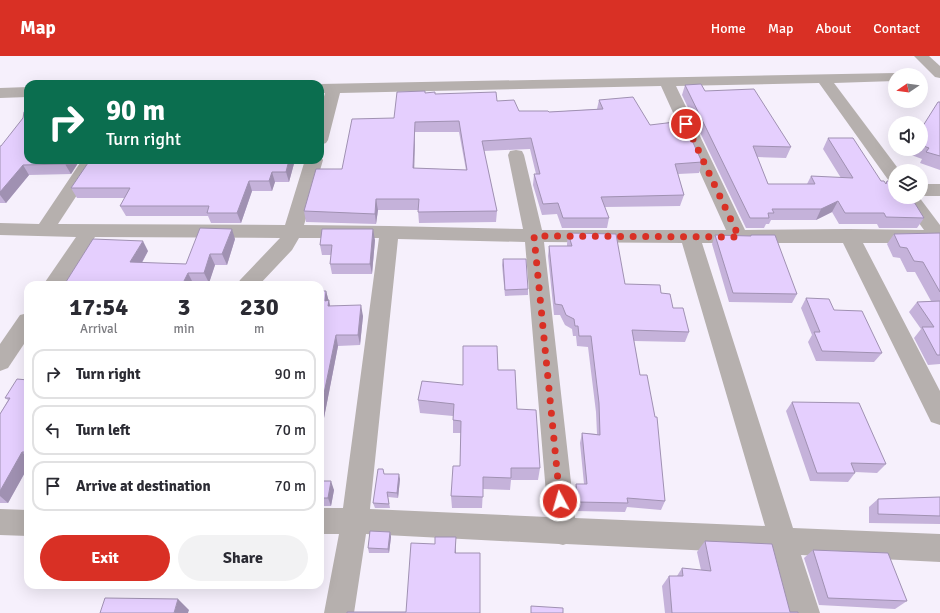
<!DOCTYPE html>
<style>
:root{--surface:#fff;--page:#f2f2f3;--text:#2b2b33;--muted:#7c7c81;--line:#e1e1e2;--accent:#d93025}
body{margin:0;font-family:Signika,sans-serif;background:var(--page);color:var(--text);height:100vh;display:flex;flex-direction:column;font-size:15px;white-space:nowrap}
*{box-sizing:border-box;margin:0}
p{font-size:13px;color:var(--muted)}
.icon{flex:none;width:22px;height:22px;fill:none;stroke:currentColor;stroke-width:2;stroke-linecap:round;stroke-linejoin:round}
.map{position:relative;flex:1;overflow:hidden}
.drawer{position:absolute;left:24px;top:225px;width:300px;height:308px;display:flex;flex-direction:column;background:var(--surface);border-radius:12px;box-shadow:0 4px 16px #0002}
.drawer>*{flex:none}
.top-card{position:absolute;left:24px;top:24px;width:300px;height:84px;border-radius:12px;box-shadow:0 4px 16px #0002;background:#0b6e4f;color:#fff;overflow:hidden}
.needle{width:26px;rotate:257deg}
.controls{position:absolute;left:888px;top:12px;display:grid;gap:8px}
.controls a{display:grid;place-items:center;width:40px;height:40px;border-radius:50%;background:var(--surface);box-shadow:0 4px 16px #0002;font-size:20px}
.pin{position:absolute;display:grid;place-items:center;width:34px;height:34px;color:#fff;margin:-17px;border:2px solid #fff;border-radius:50%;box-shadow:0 1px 4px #0007}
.me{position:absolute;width:44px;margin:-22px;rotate:354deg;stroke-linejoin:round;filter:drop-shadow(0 0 3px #0008)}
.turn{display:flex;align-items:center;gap:14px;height:84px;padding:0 16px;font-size:18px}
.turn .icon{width:52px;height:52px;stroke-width:2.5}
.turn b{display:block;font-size:28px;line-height:34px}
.eta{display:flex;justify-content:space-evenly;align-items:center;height:68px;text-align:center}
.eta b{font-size:24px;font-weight:800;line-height:28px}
.action{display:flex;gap:8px;margin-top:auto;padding:8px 16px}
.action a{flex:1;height:46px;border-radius:24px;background:var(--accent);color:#fff;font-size:16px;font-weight:800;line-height:46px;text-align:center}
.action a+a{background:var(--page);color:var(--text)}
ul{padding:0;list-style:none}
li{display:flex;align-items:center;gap:12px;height:50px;margin:0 8px 6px;padding:0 8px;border:2px solid var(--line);border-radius:12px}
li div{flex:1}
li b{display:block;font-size:15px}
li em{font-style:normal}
header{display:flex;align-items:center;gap:24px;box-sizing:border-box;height:56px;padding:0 20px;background:var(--accent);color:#fff}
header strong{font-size:19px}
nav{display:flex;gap:22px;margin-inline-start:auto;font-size:14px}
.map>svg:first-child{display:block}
</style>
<header>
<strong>Map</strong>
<nav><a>Home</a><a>Map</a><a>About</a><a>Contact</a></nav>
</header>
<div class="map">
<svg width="940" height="557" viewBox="0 0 940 557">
<rect width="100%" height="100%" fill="#f6f0fc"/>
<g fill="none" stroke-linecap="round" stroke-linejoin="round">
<g fill="#b6b0ae" fill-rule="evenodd">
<polygon points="914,0 929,0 940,10 940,22 935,21"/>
<path d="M895,17l6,2h-6v6l-61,2 66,88h-5v11l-6,-1 -70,-98 -143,3 69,144 104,-1 75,1 -24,-33h19l21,28v18h-77l77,148v34l-9,-3 -88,-179h-141l91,285 147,6v28l-139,-7 19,58h-30l-17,-59 -207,-10 -3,1 -4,-1 -193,-10 -12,79h-30l15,-79h-19v-26h23l36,-270h-80l-7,12 -33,35h-22l3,-5 40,-42 -185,-1 -31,48h-21l33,-48 -76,-2v-12l39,1 43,-64h18l-42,64 227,1 20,-65h15v-4l3,4 -19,65 85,1 134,3 -15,-74 2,-4 6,-1 6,1 2,4 18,75h184l-65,-144 -321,7 -12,47 -2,3 -6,2v-34l5,-18 -5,1v-10zM398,183l127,3 23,275 -178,-8zM544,186l138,1 83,283 -190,-8z"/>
<polygon points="28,31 28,41 0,42 0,32"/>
<rect x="921" y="128" width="19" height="12"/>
<polygon points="28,257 28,282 8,312 0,315 0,288 20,259"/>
<polygon points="0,453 28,454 28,480 0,479"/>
</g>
</g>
<g fill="#c5b2da" fill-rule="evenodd">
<polygon points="685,29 705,35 791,91 786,102 757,101 768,128 807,128 811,120 841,122 823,93 828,82 881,125 886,128 924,162 917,172 879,172 877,168 839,168 832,156 816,164 771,164 769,168 766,168 764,172 746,172 682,39"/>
<path d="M425,37l72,8 22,10 30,1 48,-3 2,-9 51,25 52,37 -3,11 -21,1 6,21 -4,11 -75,1 4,11 -2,10h-45l-5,-14 -15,1 -9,-30 1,-11h2l-6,-25 -46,2 13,60 -1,11 -77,1 -1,-13h-40l-2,14 -70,-2 -2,-11 38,-42 52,-51zM415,76h44l7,38 -52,-2z"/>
<polygon points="940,46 940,114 920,107 922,103 906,97 909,93 921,93 921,73"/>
<polygon points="0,90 28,104 80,104 71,118 29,119 6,147 0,147"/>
<polygon points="90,104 295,104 289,126 275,126 272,135 252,135 241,167 211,167 208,160 126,160 120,150 125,142 77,142 71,132"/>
<polygon points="568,177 625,228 661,237 673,252 689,276 685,286 634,285 640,319 665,445 661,454 627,451 625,456 576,455 574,437 576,428 584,428 580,387 582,377 597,378 596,356 588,291 577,290 576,280 573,280 572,273 565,269 560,259 554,259 548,200 549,190 567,190 567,188"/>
<polygon points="940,177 940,308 928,309 914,282 921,273 909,256 917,246 931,245 915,216 907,216 900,202 893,201 887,188 894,178"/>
<polygon points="715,179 750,180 751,179 797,238 792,247 729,246 712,188"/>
<polygon points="235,183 227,209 215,209 209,227 193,227 192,229 64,229 148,195 142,207 186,208"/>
<polygon points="375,184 372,218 332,218 330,208 331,199 322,199 320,189"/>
<polygon points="503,203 528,233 528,239 505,240 502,209"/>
<polygon points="320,235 326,235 330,250 363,260 360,289 338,290 323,367 320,367"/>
<polygon points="806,242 834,254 882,297 874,306 816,305 808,286 812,279 801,252"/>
<polygon points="498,314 517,353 540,412 538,424 511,424 510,434 483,433 482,452 452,452 451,440 460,410 461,377 453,377 453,360 420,357 418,344 463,329"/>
<polygon points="28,324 28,411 8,447 0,447 0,358 8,344 5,342"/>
<polygon points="792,346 886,408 877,417 855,416 855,417 848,426 810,425 786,355"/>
<polygon points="384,418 400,423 398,442 388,441 390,452 375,452 373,447"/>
<polygon points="320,425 334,434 331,450 320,450"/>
<polygon points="940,441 940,468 869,467 869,451 878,443"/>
<polygon points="390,476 391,481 389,497 369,497 368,492"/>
<polygon points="705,485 790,556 798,557 665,557 662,530 669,520 677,520 682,512 701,514 697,496"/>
<polygon points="813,494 907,545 895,553 819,549 804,502"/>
<polygon points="223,529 249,529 248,532 224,530"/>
</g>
<g fill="#a091b2">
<polygon points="415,66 415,76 414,123 413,112"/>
<polygon points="68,104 80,104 71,118 65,108"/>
<polygon points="289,104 295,104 289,126 286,116"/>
<polygon points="23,109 29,119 6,147 0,139 0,136"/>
<polygon points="272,116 275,126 272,135 269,125"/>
<polygon points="249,125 252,135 241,167 237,157"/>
<polygon points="376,143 378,154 376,168 375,158"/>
<polygon points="838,145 832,156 816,164 821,153"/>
<polygon points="232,173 235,183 227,209 222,198"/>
<polygon points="373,173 375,184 372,218 370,208"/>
<polygon points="143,185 148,195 136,217 130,206"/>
<polygon points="210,198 215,209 209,227 204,217"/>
<polygon points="188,217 193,227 192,229 182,229"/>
<polygon points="326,235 329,246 329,244 331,255 325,245"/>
<polygon points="361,249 363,260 360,289 358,279"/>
<polygon points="336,279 338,290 323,367 320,357"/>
<polygon points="22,396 28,402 28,411 8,447 0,440 0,435"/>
<polygon points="399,418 400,423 398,442 397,437"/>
<polygon points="331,425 334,434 331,450 328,442"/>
<polygon points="390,476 391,481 389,497 388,493"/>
<polygon points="456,481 456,508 455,497"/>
<polygon points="178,543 189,554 188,557 174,557"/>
</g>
<g fill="#e5cffe" stroke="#a091b2" fill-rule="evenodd">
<polygon points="701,28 705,35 754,33 791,91 753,90 768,128 815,128 811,120 853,122 828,82 853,82 881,125 884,125 886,128 887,125 895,125 895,141 911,141 924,162 886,161 884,157 845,157 838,145 821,153 772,153 774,157 768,157 769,162 750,162 685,29"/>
<path d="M425,35v2l10,-1v2l61,-2 1,9 17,-1 5,11h29l1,1 54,-3 -4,-9 34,-3 17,28 33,-4 19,41 -27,2 9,31 -83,2 8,21h-46l-5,-15 -15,1 -9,-30h6l-9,-36 -49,3 15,70 -79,1 1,-13h-43l-1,15 -71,-3 12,-42h26l10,-50 42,-1 3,-26zM459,65l8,49 -54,-2 2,-46z"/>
<polygon points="938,46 940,46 940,100 926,96 929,92 921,89 921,73"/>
<polygon points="28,51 28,104 68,104 65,108 23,109 0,136 0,90 1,90 23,62 24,56"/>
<polygon points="90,104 289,104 286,116 272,116 269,125 249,125 237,157 207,157 209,150 120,150 130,132 71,132"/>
<polygon points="200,172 232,173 222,198 210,198 204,217 188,217 182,229 64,229 93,183 143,185 130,206 186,208"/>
<polygon points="322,173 373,173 370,208 330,208 332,189 320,189"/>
<polygon points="568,177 616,178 625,228 660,229 661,237 670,238 673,252 683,252 689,276 632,274 640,319 647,319 655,361 657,361 665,445 627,442 628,447 578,446 576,428 587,428 582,377 600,379 599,347 591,280 579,280 578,270 575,270 574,263 566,259 562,249 555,248 549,190 572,190"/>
<polygon points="940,177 940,236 923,206 914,205 907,192 900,191 894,178"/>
<polygon points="715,179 751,180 751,179 775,179 797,238 733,237"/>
<polygon points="503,203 526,203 528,233 505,234"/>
<polygon points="320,235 326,235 325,245 329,244 328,250 361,249 358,279 336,279 320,357"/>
<polygon points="806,242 829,243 834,254 862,255 882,297 822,295 814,276 820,276"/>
<polygon points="940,245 940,299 937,299 922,271 934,271 917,246"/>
<polygon points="463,290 497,290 498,314 515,314 517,353 536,354 540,412 511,412 511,422 483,421 483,441 451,440 453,410 460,410 461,365 453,364 454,348 418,344 422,325 463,329"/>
<polygon points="17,323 28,324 28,396 22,396 0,435 0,358 10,342 5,342"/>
<polygon points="792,346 859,347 886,408 851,407 855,417 817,417"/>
<polygon points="378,413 383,413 384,418 399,418 397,437 387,436 389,448 373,447"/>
<polygon points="320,425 331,425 328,442 320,442"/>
<polygon points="940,441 940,460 878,458 878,443"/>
<polygon points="370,475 390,476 388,493 368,492"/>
<polygon points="435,481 456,481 455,497 480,497 480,557 347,557 347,556 406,556 411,487 435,488"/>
<polygon points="705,485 772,488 790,556 798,556 798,557 672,557 669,520 683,520 682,512 711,515"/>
<polygon points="813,494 888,497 907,545 828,542"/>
<polygon points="105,542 178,543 174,557 100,557"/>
<polygon points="531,550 563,552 563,557 531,557"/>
</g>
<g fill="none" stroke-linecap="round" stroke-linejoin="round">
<polyline stroke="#d93025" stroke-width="7" stroke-dasharray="0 12.6" points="560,445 534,180 739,181 686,68"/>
</g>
</svg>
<div class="controls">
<a><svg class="needle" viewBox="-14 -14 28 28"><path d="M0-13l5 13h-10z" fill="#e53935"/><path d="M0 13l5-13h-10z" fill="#7c7c81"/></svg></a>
<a><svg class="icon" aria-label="sound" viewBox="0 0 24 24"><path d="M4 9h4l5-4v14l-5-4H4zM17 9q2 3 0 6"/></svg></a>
<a><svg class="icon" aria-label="layers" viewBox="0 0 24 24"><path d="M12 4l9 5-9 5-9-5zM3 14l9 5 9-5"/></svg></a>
</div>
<div class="pin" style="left:686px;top:68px;background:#d93025"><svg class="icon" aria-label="arrive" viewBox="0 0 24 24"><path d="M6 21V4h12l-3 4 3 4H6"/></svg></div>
<svg class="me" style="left:560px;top:445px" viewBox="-20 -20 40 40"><circle r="17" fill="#d93025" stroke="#fff" stroke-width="3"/><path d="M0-11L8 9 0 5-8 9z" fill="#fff"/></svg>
<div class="top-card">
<div class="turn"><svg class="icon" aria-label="right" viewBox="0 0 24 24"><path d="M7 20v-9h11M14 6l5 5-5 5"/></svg><div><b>90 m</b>Turn right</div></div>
</div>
<section class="drawer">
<div class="eta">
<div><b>17:54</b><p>Arrival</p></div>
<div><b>3</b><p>min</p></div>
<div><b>230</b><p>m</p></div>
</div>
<ul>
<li><svg class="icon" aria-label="right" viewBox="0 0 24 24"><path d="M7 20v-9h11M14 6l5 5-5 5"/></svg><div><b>Turn right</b></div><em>90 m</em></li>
<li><svg class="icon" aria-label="left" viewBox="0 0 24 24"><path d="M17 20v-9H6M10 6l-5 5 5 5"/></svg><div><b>Turn left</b></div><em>70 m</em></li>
<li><svg class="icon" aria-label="arrive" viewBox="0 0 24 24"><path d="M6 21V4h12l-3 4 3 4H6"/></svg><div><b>Arrive at destination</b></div><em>70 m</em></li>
</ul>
<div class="action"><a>Exit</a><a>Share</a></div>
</section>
</div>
